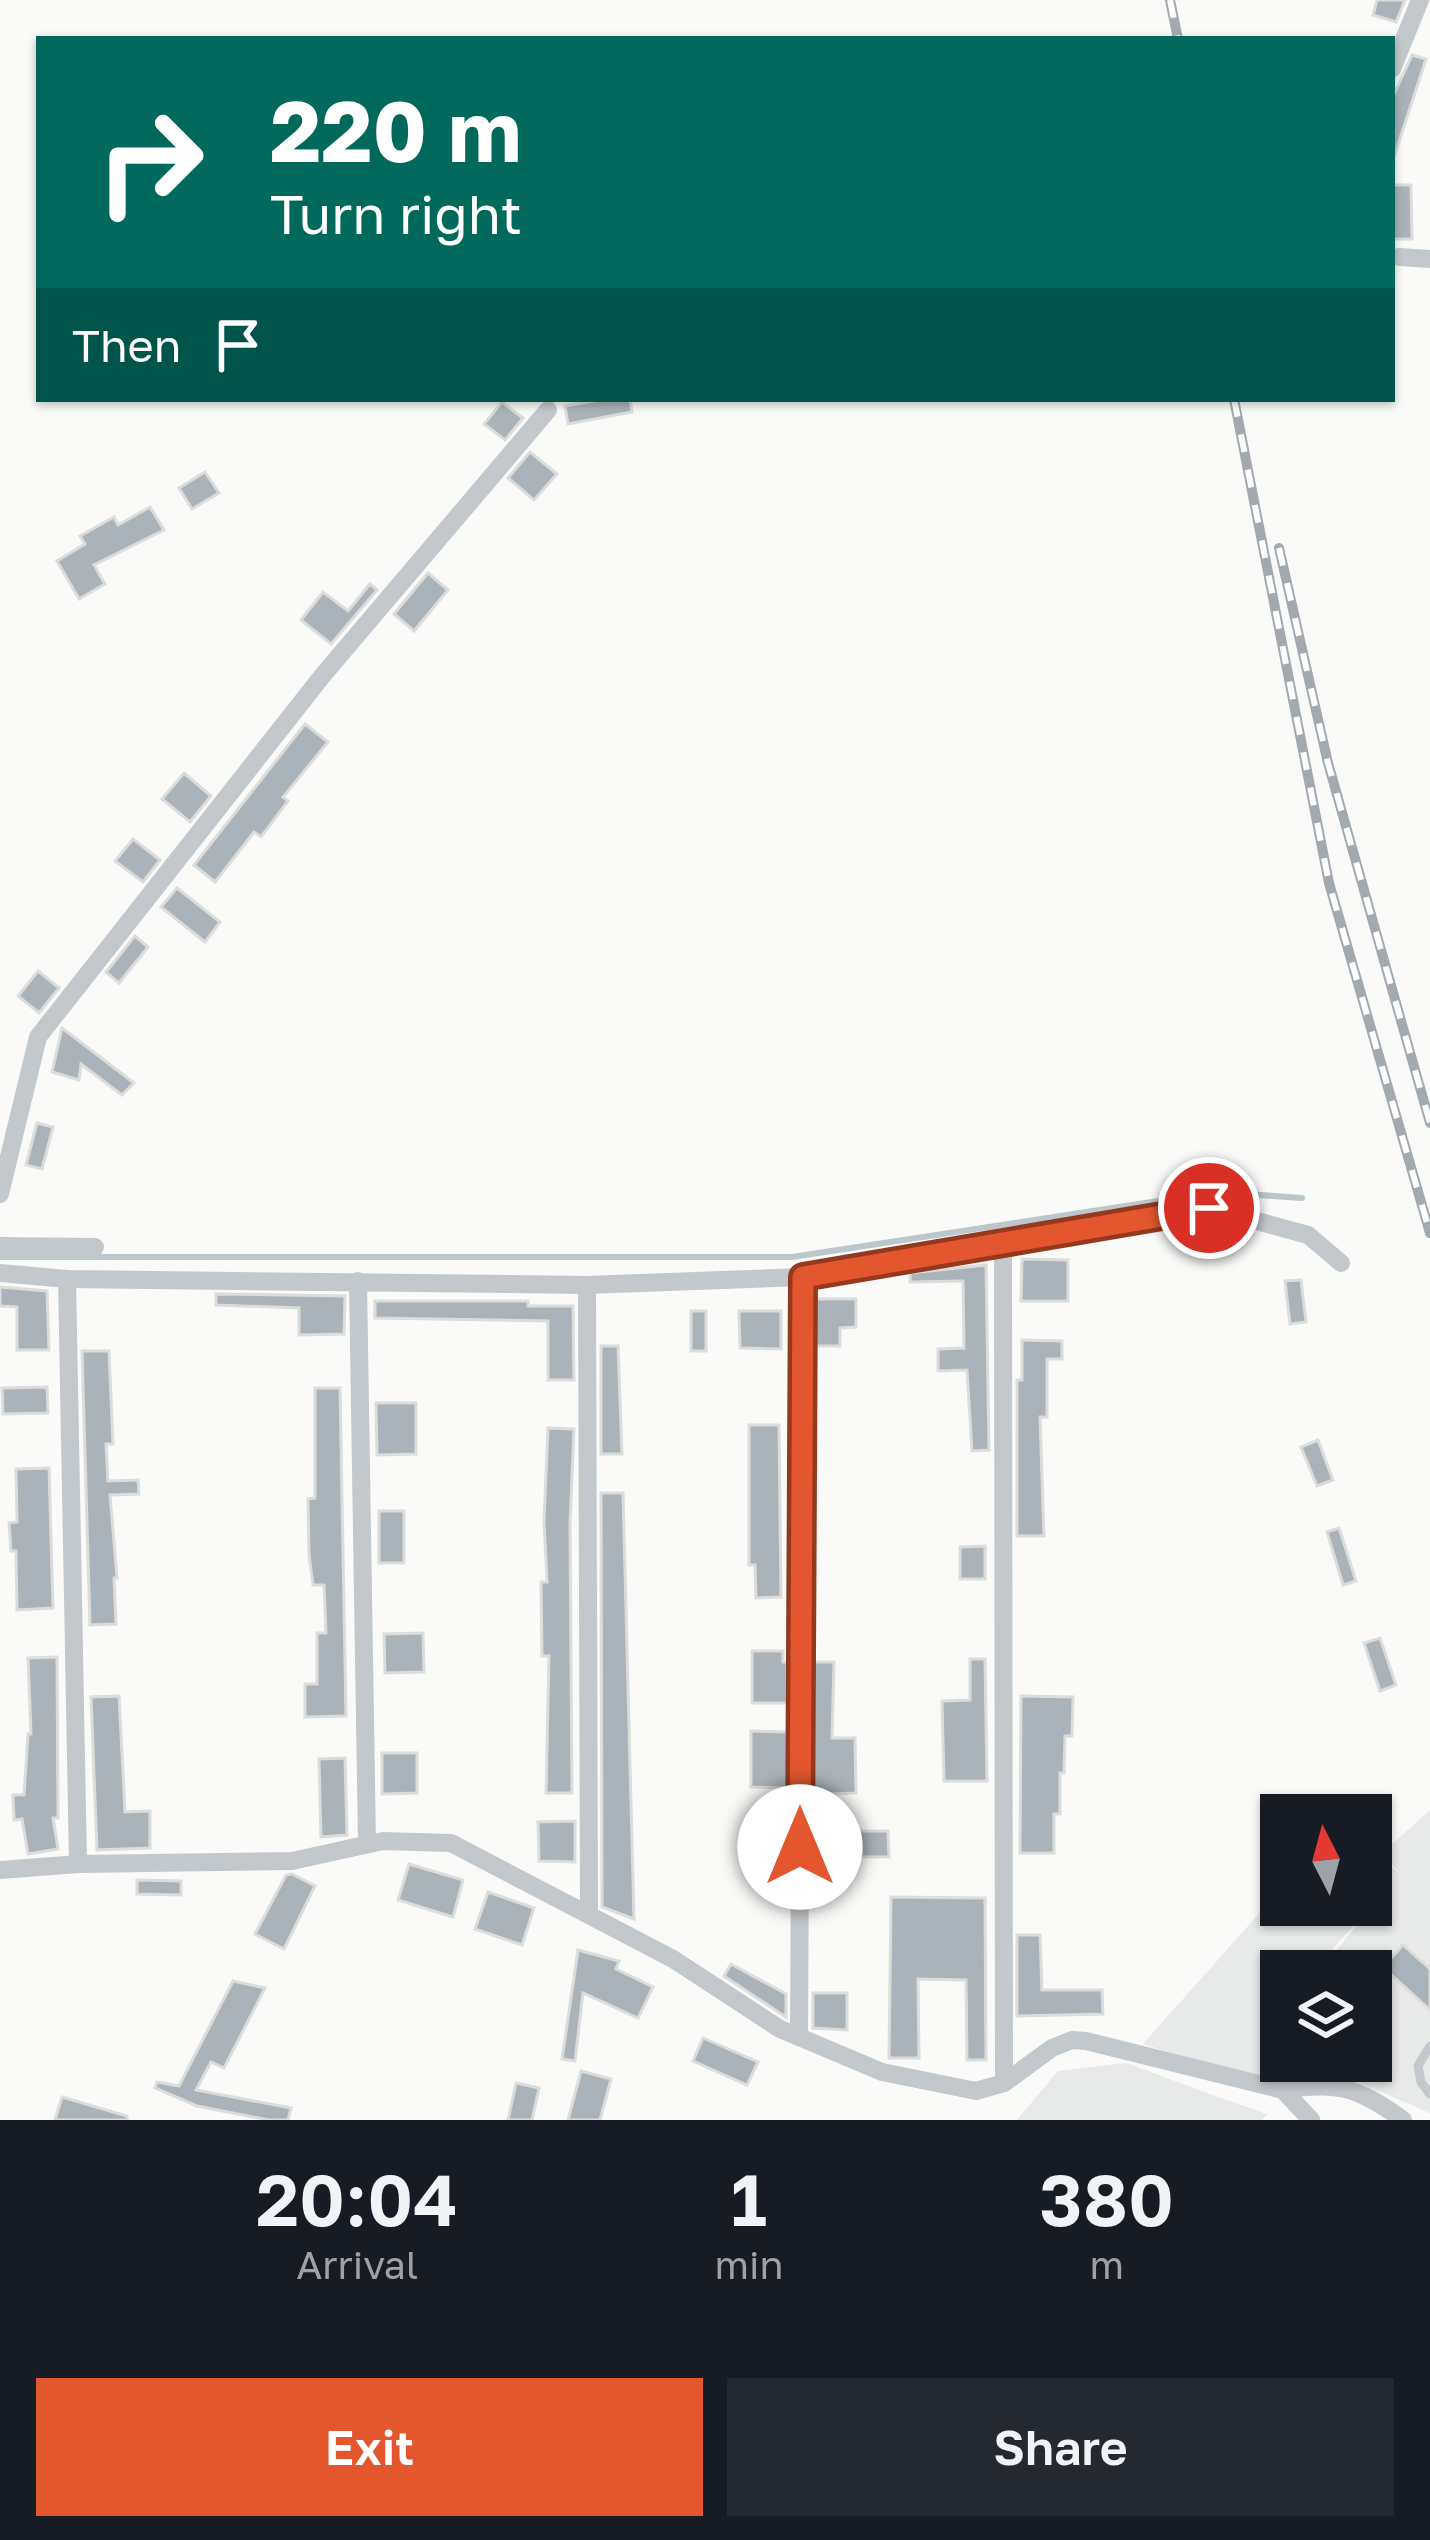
<!DOCTYPE html>
<style>
:root{--surface:#171b24;--page:#242831;--text:#f1f3f6;--muted:#9ea1a6;--accent:#e4572e}
body{margin:0;font-family:"Golos Text",sans-serif;background:var(--page);color:var(--text);height:100vh;display:flex;flex-direction:column;font-size:45px;white-space:nowrap}
*{box-sizing:border-box;margin:0}
p{font-size:39px;color:var(--muted)}
.icon{flex:none;width:66px;height:66px;fill:none;stroke:currentColor;stroke-width:2;stroke-linecap:round;stroke-linejoin:round}
.map{position:relative;height:2120px;overflow:hidden}
.side{display:flex;flex-direction:column;background:var(--surface);flex:1}
.side>*{flex:none}
.guide{position:absolute;left:36px;top:36px;width:1359px;height:366px;border-radius:0px;box-shadow:0 3px 9px #0004;background:#00695c;color:#fff;overflow:hidden}
.needle{width:78px;rotate:354deg}
.fabs{position:absolute;left:1260px;top:1794px;display:grid;gap:24px}
.fabs a{display:grid;place-items:center;width:132px;height:132px;border-radius:0px;background:var(--surface);box-shadow:0 3px 9px #0004;font-size:60px}
.pin{position:absolute;display:grid;place-items:center;width:102px;height:102px;color:#fff;margin:-51px;border:6px solid #fff;border-radius:50%;box-shadow:0 3px 12px #0007}
.me{position:absolute;width:132px;margin:-66px;rotate:0deg;stroke-linejoin:round;filter:drop-shadow(0 0 9px #0008)}
.turn{display:flex;align-items:center;gap:42px;height:252px;padding:0 36px;font-size:54px}
.turn .icon{width:156px;height:156px;stroke-width:2.5}
.turn b{display:block;font-size:84px;line-height:102px}
.then{display:flex;align-items:center;height:114px;padding:0 36px;background:#0003;gap:24px;font-size:45px}
.eta{display:flex;justify-content:space-evenly;align-items:center;height:204px;text-align:center}
.eta b{font-size:72px;font-weight:600;line-height:84px}
.button{display:flex;gap:24px;margin-top:auto;padding:24px 36px}
.button a{flex:1;height:138px;border-radius:0px;background:var(--accent);color:#fff;font-size:48px;font-weight:600;line-height:138px;text-align:center}
.button a+a{background:var(--page);color:var(--text)}
.map>svg:first-child{display:block}
</style>
<div class="map">
<svg width="1430" height="2120" viewBox="0 0 1430 2120">
<rect width="100%" height="100%" fill="#fafaf8"/>
<g fill="#e8e9e9">
<polygon points="1430,1810 1430,2113 1348,2078 1329,2061 1371,2061 1371,1971 1319,1971 1392,1884 1312,1971 1281,1971 1281,2005 1269,2020 1281,2029 1281,2061 1303,2061 1279,2088 1143,2044 1281,1889 1281,1905 1371,1905 1371,1851 1402,1875 1382,1853"/>
<polygon points="1126,2063 1221,2098 1267,2114 1262,2120 1017,2120 1058,2071"/>
</g>
<g fill="none" stroke-linecap="round" stroke-linejoin="round">
<polyline stroke="#bbc7cb" stroke-width="6" points="0,1257 792,1257 1217,1192 1302,1198"/>
</g>
<g fill="#aab3b9" stroke="#dcdcda" stroke-width="3">
<polygon points="1377,0 1405,0 1396,22 1373,15"/>
<polygon points="1412,55 1426,59 1392,163 1392,99"/>
<polygon points="1392,185 1411,185 1412,239 1392,239"/>
<polygon points="605,399 630,399 632,412 568,424 565,406"/>
<polygon points="502,402 523,418 505,440 484,424"/>
<polygon points="530,452 557,474 534,500 508,478"/>
<polygon points="205,472 219,493 192,509 179,488"/>
<polygon points="150,507 164,530 94,565 105,584 79,599 57,561 85,544 80,536 114,517 118,525"/>
<polygon points="428,573 448,590 414,631 394,614"/>
<polygon points="370,584 377,590 331,644 301,620 323,592 348,611"/>
<polygon points="305,724 328,742 283,797 288,801 261,837 254,832 215,882 194,865"/>
<polygon points="184,773 211,796 190,822 162,799"/>
<polygon points="133,839 160,860 143,882 115,861"/>
<polygon points="177,888 220,922 205,942 161,907"/>
<polygon points="135,936 148,947 119,983 106,972"/>
<polygon points="38,971 59,988 39,1013 18,996"/>
<polygon points="62,1028 134,1083 122,1095 81,1064 79,1080 52,1072"/>
<polygon points="37,1123 53,1127 42,1169 26,1165"/>
<polygon points="1022,1259 1068,1260 1068,1301 1021,1301"/>
<polygon points="986,1265 989,1450 972,1451 967,1370 938,1371 938,1349 964,1348 963,1281 910,1282 910,1273"/>
<polygon points="1301,1280 1306,1322 1290,1324 1285,1281"/>
<polygon points="0,1287 47,1291 49,1350 17,1350 17,1307 0,1306"/>
<polygon points="216,1294 345,1296 344,1334 299,1335 299,1308 216,1305"/>
<polygon points="816,1299 856,1299 856,1327 840,1328 840,1346 816,1346"/>
<polygon points="375,1301 528,1301 528,1306 573,1306 574,1380 548,1380 548,1321 375,1318"/>
<rect x="691" y="1311" width="15" height="40"/>
<polygon points="739,1311 781,1311 781,1349 740,1348"/>
<polygon points="1022,1340 1062,1341 1062,1359 1047,1359 1047,1417 1040,1417 1044,1536 1017,1536 1017,1380 1022,1380"/>
<polygon points="601,1346 618,1346 622,1454 601,1454"/>
<polygon points="82,1351 109,1351 113,1444 106,1444 108,1481 138,1480 139,1494 110,1495 117,1578 114,1578 116,1624 90,1625"/>
<polygon points="47,1387 48,1413 3,1414 2,1388"/>
<polygon points="315,1388 340,1388 346,1716 305,1717 305,1684 317,1684 317,1633 326,1633 324,1585 313,1585 309,1555 308,1499 315,1498"/>
<polygon points="376,1403 416,1403 416,1454 377,1455"/>
<polygon points="749,1425 779,1425 781,1597 756,1598 755,1565 749,1565"/>
<polygon points="548,1428 574,1429 570,1524 572,1793 546,1793 549,1656 542,1656 541,1582 547,1582 544,1521"/>
<polygon points="1318,1440 1333,1480 1317,1486 1301,1447"/>
<polygon points="49,1468 53,1608 17,1610 16,1551 11,1551 9,1523 17,1522 16,1469"/>
<polygon points="601,1493 623,1493 634,1919 602,1907"/>
<rect x="379" y="1511" width="25" height="52"/>
<polygon points="1339,1528 1356,1581 1343,1585 1327,1532"/>
<polygon points="985,1546 985,1579 960,1579 960,1547"/>
<polygon points="423,1633 424,1672 385,1673 384,1634"/>
<polygon points="1380,1638 1396,1685 1380,1691 1364,1643"/>
<polygon points="752,1651 783,1651 783,1662 787,1662 787,1703 752,1703"/>
<polygon points="57,1657 58,1818 53,1818 58,1849 28,1854 22,1819 14,1820 13,1795 24,1795 28,1734 31,1734 28,1658"/>
<polygon points="970,1659 985,1659 987,1781 944,1781 942,1701 970,1700"/>
<polygon points="814,1662 834,1662 832,1738 855,1738 856,1793 830,1794 830,1831 888,1831 889,1857 813,1857"/>
<polygon points="119,1696 125,1812 150,1811 150,1848 97,1850 91,1697"/>
<polygon points="1021,1696 1073,1697 1072,1736 1065,1736 1064,1773 1060,1773 1060,1814 1054,1814 1054,1853 1020,1853"/>
<polygon points="751,1731 787,1732 787,1788 751,1787"/>
<polygon points="382,1753 417,1753 417,1793 382,1794"/>
<polygon points="345,1758 347,1835 321,1837 319,1759"/>
<polygon points="575,1821 575,1862 539,1861 538,1822"/>
<polygon points="409,1864 463,1880 453,1917 398,1900"/>
<polygon points="292,1874 315,1886 284,1949 255,1934 286,1875"/>
<polygon points="137,1880 181,1881 181,1895 137,1894"/>
<polygon points="488,1892 534,1908 522,1945 475,1929"/>
<polygon points="891,1897 985,1898 986,2060 967,2060 966,1980 918,1979 919,2058 889,2058"/>
<polygon points="1017,1935 1040,1935 1042,1990 1102,1990 1103,2014 1017,2016"/>
<polygon points="1403,1945 1430,1969 1430,2010 1383,1967"/>
<polygon points="578,1950 619,1961 616,1969 653,1987 638,2018 583,1993 575,2061 562,2059"/>
<polygon points="731,1964 786,1994 786,2017 724,1976"/>
<polygon points="233,1981 265,1988 224,2068 211,2062 196,2090 291,2108 288,2120 269,2120 197,2106 155,2088 157,2082 179,2086"/>
<polygon points="813,1993 847,1993 847,2030 813,2028"/>
<polygon points="703,2038 758,2062 747,2085 693,2061"/>
<polygon points="581,2071 611,2079 600,2120 568,2120"/>
<polygon points="516,2083 539,2088 532,2120 508,2120"/>
<polygon points="62,2097 127,2116 127,2120 55,2120"/>
</g>
<g fill="none" stroke-linecap="round" stroke-linejoin="round">
<polyline stroke="#c3c8cc" stroke-width="9" points="1430,2046 1418,2066 1421,2082 1430,2094"/>
<g stroke="#c3c8cc" stroke-width="18">
<polyline points="1392,69 1420,0"/>
<polyline points="1399,257 1430,259"/>
<polyline points="0,1194 38,1037 323,675 548,410"/>
<polyline points="1003,1244 1004,2083"/>
<polyline points="0,1246 95,1247"/>
<polyline points="0,1273 67,1279 587,1285 803,1277 1209,1208 1308,1235 1341,1263"/>
<polyline points="67,1279 78,1864"/>
<polyline points="358,1281 367,1844"/>
<polyline points="587,1285 589,1914"/>
<polyline points="0,1870 78,1864 292,1861 383,1841 451,1843 673,1959 780,2029 882,2072 976,2091 1004,2083 1052,2048 1072,2040 1086,2041 1283,2090 1311,2120"/>
<polyline points="799,2037 803,1277"/>
<path d="M1283,2090c54,-9 75,-3 120,30"/>
</g>
<defs>
<g id="rail">
<polyline points="1170,0 1178,39"/>
<polyline points="1234,399 1329,883 1430,1233"/>
<polyline points="1279,548 1328,763 1430,1123"/>
</g>
</defs>
<use href="#rail" stroke="#a2aab0" stroke-width="10"/>
<use href="#rail" stroke="#fff" stroke-width="6" stroke-dasharray="18" stroke-linecap="butt"/>
</g>
<g fill="none" stroke-linecap="round" stroke-linejoin="round">
<defs>
<polyline id="route" points="800,1847 803,1277 1209,1208"/>
</defs>
<use href="#route" stroke="#94391e" stroke-width="30"/>
<use href="#route" stroke="#e4572e" stroke-width="21"/>
</g>
</svg>
<div class="fabs">
<a><svg class="needle" viewBox="-14 -14 28 28"><path d="M0-13l5 13h-10z" fill="#e53935"/><path d="M0 13l5-13h-10z" fill="#9ea1a6"/></svg></a>
<a><svg class="icon" aria-label="layers" viewBox="0 0 24 24"><path d="M12 4l9 5-9 5-9-5zM3 14l9 5 9-5"/></svg></a>
</div>
<div class="pin" style="left:1209px;top:1208px;background:#d93025"><svg class="icon" aria-label="arrive" viewBox="0 0 24 24"><path d="M6 21V4h12l-3 4 3 4H6"/></svg></div>
<svg class="me" style="left:800px;top:1847px" viewBox="-20 -20 40 40"><circle r="19" fill="#fff"/><path d="M0-13L10 11 0 6-10 11z" fill="#e4572e"/></svg>
<div class="guide">
<div class="turn"><svg class="icon" aria-label="right" viewBox="0 0 24 24"><path d="M7 20v-9h11M14 6l5 5-5 5"/></svg><div><b>220 m</b>Turn right</div></div>
<div class="then">Then<svg class="icon" aria-label="arrive" viewBox="0 0 24 24"><path d="M6 21V4h12l-3 4 3 4H6"/></svg></div>
</div>
</div>
<section class="side">
<div class="eta">
<div><b>20:04</b><p>Arrival</p></div>
<div><b>1</b><p>min</p></div>
<div><b>380</b><p>m</p></div>
</div>
<div class="button"><a>Exit</a><a>Share</a></div>
</section>
